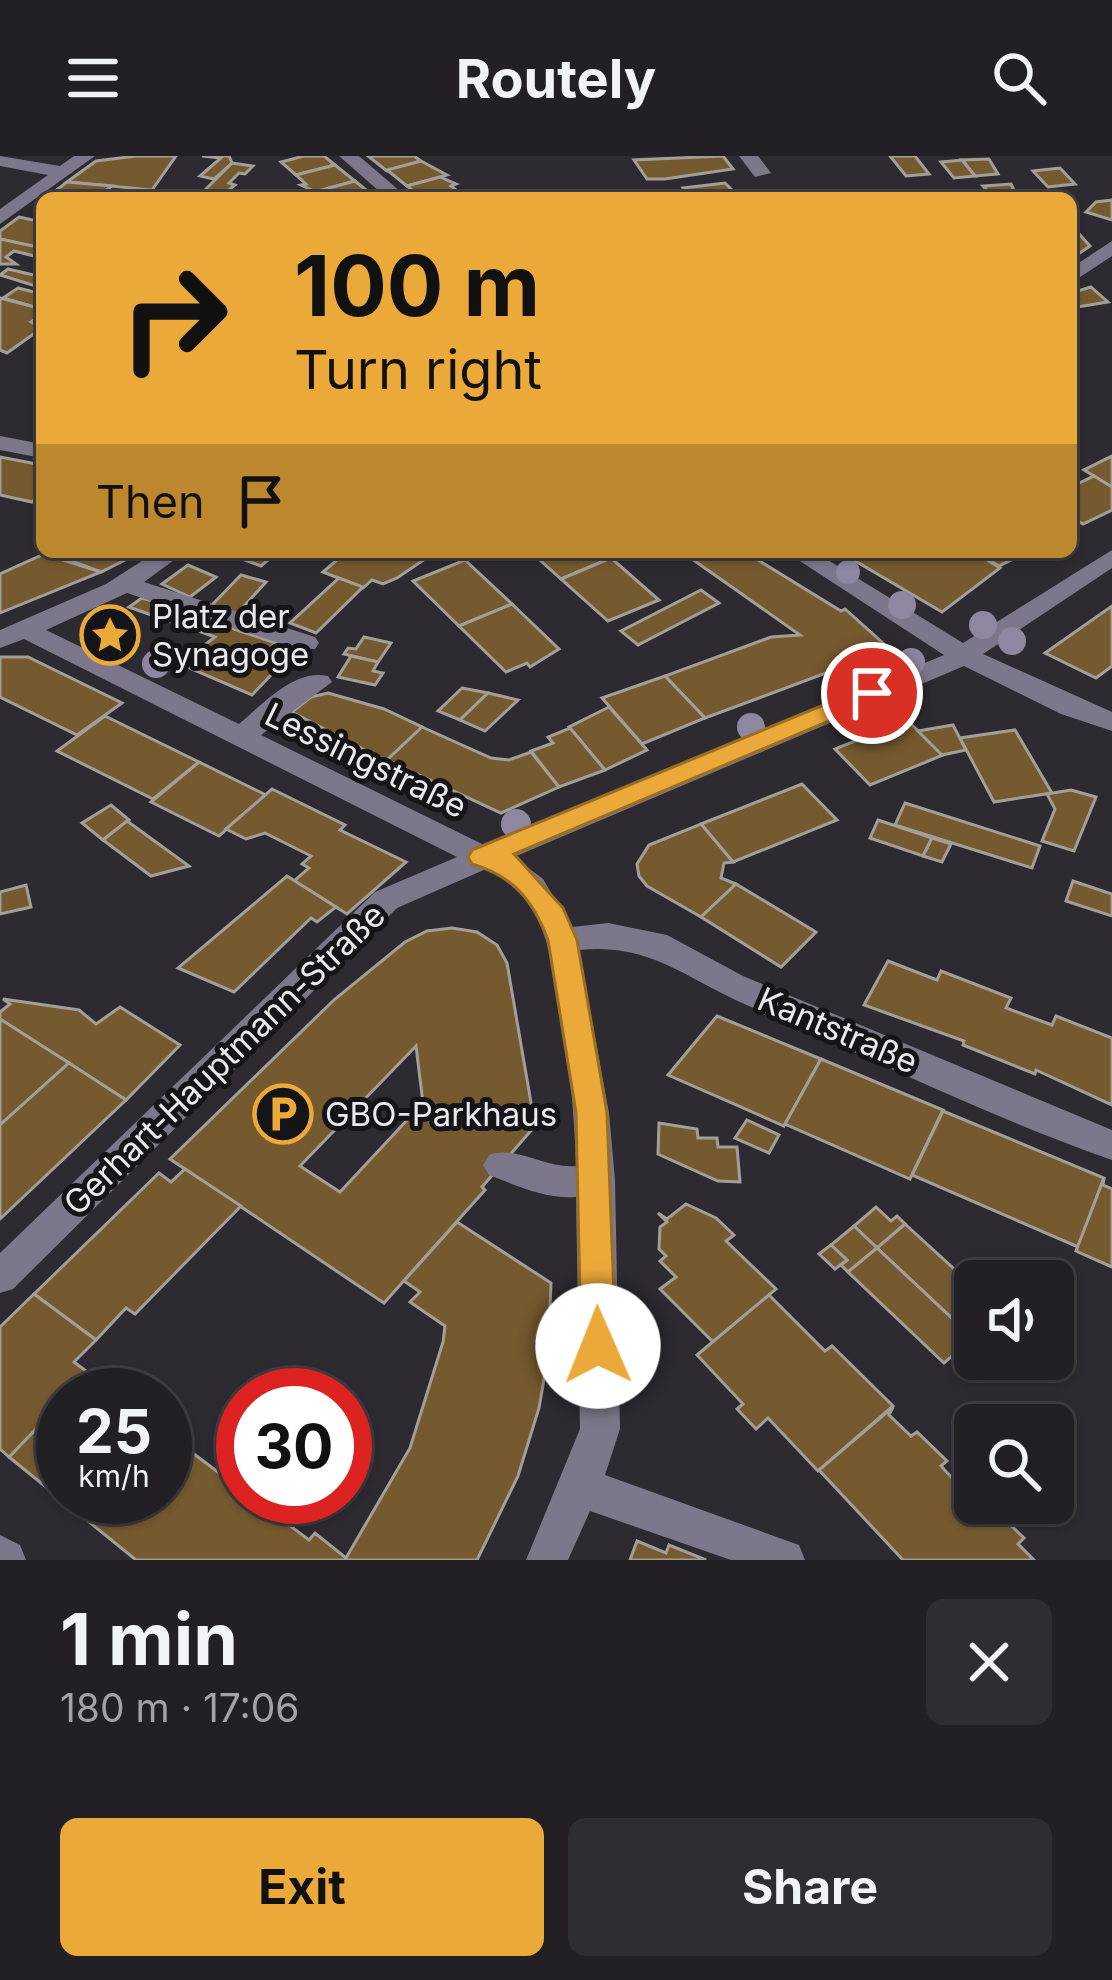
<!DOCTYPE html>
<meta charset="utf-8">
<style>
:root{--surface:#222025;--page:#2e2d32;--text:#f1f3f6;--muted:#a2a3a7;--line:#3f3e42;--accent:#eba939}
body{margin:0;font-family:Inter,sans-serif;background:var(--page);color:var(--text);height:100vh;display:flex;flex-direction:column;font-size:45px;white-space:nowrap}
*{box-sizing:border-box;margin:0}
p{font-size:39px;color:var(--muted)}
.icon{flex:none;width:66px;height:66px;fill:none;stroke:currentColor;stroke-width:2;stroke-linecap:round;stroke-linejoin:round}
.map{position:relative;height:1404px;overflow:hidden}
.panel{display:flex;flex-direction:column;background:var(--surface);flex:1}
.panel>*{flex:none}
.guide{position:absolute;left:36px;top:36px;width:1041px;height:366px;border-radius:18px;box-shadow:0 3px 9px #0004,0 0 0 3px var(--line);background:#eba939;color:#111;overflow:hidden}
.buttons{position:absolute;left:954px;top:1104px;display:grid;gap:24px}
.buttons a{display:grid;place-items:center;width:120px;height:120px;border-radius:18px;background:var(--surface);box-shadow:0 3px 9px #0004,0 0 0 3px var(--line);font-size:60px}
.speed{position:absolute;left:36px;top:1212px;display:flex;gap:24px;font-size:60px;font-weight:700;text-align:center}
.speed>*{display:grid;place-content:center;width:156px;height:156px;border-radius:50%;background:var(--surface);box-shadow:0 3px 9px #0004,0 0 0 3px var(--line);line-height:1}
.speed small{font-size:30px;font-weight:400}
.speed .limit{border:18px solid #d22;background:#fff;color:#111}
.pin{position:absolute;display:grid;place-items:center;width:102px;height:102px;color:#fff;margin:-51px;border:6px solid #fff;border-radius:50%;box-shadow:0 3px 12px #0007}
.me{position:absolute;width:132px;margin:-66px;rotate:359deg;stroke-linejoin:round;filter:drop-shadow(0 0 9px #0008)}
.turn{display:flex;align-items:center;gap:42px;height:252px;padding:0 60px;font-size:54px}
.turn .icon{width:156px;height:156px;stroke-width:2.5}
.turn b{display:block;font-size:84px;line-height:102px}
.then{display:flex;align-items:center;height:114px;padding:0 60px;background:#0003;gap:24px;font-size:45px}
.round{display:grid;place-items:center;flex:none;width:126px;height:126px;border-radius:18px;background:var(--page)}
.headline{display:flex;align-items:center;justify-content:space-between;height:204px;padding:0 60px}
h1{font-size:72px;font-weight:700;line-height:90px}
.primary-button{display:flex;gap:24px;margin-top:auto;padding:24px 60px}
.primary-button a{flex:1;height:138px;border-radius:18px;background:var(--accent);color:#111;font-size:48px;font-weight:700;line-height:138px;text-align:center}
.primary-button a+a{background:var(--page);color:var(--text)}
header{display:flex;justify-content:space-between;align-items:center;height:156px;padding:0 60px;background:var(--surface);font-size:54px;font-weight:700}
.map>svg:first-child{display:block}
</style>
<header><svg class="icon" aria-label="menu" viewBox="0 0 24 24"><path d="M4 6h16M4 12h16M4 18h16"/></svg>Routely<svg class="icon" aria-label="search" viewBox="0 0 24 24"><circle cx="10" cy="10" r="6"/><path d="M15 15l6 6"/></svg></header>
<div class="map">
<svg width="1112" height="1404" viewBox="0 0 1112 1404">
<rect width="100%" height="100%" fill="#2d2b31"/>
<g fill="#75592f" stroke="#a29e98" stroke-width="3" fill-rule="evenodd">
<polygon points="136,0 176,0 152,34 67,26 96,5"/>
<polygon points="202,0 229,0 232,7 214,23 200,20 221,2"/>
<polygon points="304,0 324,0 335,9 296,19 281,6"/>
<polygon points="368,0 414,0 421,5 387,15"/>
<polygon points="723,0 733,13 665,23 647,23 634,4"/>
<polygon points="890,0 915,0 929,18 906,20"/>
<polygon points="989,3 998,18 975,20 962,4"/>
<polygon points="962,4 975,20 954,22 941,6"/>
<polygon points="421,5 447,19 407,30 387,14"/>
<polygon points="232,7 253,10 245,18 239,17 229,27 235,29 219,42 197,42"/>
<polygon points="335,9 355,25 316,36 301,29 306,28 296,19"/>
<polygon points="1060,12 1075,28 1048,31 1033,15"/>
<polygon points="440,21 456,28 451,30 461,38 422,42 407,30"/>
<polygon points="355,25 376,42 327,42 318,35"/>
<polygon points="67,26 112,30 96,42 46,42"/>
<polygon points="725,27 740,42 690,42 683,32"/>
<polygon points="1011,28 1018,42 994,42 983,30"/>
<polygon points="1112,44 1112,64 1086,56 1096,46"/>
<polygon points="19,61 42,66 42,86 36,91 0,83 0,75"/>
<polygon points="1071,69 1090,90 1071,103"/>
<polygon points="0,83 42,92 42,102 14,95 6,101 16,108 0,108"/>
<polygon points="8,113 42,121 42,132 0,119"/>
<polygon points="1091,131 1108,146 1071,152 1071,137"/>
<polygon points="18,132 42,138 42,153 3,142"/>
<polygon points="0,142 42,153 42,159 31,166 42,172 7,197 0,194"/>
<polygon points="1112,300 1112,331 1084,314"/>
<polygon points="0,301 42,309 42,336 32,346 0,339"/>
<polygon points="1094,320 1112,331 1112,354 1083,368 1071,361 1071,331"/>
<polygon points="47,396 141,396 101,416"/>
<polygon points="223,396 267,396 274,399 261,410"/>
<polygon points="346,396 431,396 434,397 397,422 383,428 372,424 363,432 323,416"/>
<polygon points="531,396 603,396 611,402 561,423"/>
<polygon points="682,396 745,396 841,455 845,453 884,488 856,499 861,504 705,562 665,520 771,481 800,479"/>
<polygon points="840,396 914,396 926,403 938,396 974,396 1000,412 942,456"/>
<polygon points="975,396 1027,396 999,410"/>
<polygon points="44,398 101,416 0,457 0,418"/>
<polygon points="611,402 659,444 608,465 561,423"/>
<polygon points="465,404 512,448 459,470 413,425"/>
<polygon points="188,409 216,421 190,441 162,428"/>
<polygon points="241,419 266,426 236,459 210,451"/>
<polygon points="339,422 363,431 316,477 290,467"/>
<polygon points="701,434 719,447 638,489 621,475"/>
<polygon points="142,442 180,453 168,465 129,451"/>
<polygon points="512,448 559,493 530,511 527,507 506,516 459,470"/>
<polygon points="1112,450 1112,510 1096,522 1045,497"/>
<polygon points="180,454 202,461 190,472 168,465"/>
<polygon points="201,462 276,487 273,489 293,496 252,539 180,508 215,481 190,472"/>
<polygon points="364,481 391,487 378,506 344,498 348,492 356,493"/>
<polygon points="351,500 378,506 373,515 383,517 375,529 338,521"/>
<polygon points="0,501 28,501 122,547 77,579 0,541"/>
<polygon points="665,520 705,562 642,588 602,542"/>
<polygon points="462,532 488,537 460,564 438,555"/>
<polygon points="328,537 384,553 422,571 386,605 292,556 311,541"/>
<polygon points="488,537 518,544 485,575 460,564"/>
<polygon points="609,551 647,594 605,614 569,571"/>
<polygon points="105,560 199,606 153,643 57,595"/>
<polygon points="907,564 943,599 870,629 835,593"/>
<polygon points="953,569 966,594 942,599 918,575"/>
<polygon points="422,571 491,602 509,604 531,596 559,631 501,657 387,604"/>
<polygon points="570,572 605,614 559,631 531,595 553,587 548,581"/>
<polygon points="1015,574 1052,637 994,646 960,582"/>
<polygon points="199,606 266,639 219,680 151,646"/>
<polygon points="802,628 837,664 733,706 701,668"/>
<polygon points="272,633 345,669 340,674 406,706 347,758 294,725 309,712 302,708 311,700 265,677 246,683 226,673"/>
<polygon points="1071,634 1096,641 1074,695 1042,685 1055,653 1047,638"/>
<polygon points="905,647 1040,690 1032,712 895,669"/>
<polygon points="111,649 129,664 103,684 82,667"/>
<polygon points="878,664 932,682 923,700 870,682"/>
<polygon points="127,665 189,710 151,720 103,684"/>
<polygon points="701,668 733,706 724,707 721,722 736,728 701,761 647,730 639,720 637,708 649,689"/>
<polygon points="932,682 951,688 942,706 923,700"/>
<polygon points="287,720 336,751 317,766 311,762 234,836 178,812"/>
<polygon points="1073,725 1112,738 1112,760 1066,745"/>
<polygon points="736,728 816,776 781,811 701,761"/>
<polygon points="26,729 31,751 0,758 0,736"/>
<path d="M452,772l25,4 20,13 10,18 28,163 -53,61 3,3 -101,113 -214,-144 165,-160 70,-57 22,-11zM416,890l7,57 -83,89 -40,-26z"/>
<polygon points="888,805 937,824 941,815 1011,842 1006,852 1052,869 1056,860 1112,882 1112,949 1036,914 1035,918 963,889 964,885 864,849"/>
<polygon points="3,843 79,854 96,868 120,851 180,889 126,944 0,863 0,856 10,848"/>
<polygon points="717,860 821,903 784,970 668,919"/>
<polygon points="0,863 69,907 0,969"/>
<polygon points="821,903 943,954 910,1023 785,968"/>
<polygon points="69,907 126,944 0,1063 0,969"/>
<polygon points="943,955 1104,1022 1078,1091 912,1019"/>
<polygon points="747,964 779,979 769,997 735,982"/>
<polygon points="659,967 697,973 698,982 717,982 718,991 737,991 740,1026 718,1025 658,998"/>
<polygon points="185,1013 241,1050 135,1158 126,1152 96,1184 34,1138 159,1017 171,1026"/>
<polygon points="1104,1022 1103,1029 1112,1033 1112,1111 1076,1095"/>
<polygon points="686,1048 716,1062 734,1079 726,1085 776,1133 713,1186 660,1133 676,1121 660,1105 666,1100 659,1093 660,1071 667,1066 658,1057 667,1063"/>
<polygon points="876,1051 891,1065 897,1060 905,1068 877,1092 854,1070"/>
<polygon points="457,1066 551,1127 548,1200 539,1252 518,1320 477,1404 136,1404 9,1301 63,1245 63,1341 165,1341 165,1276 243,1335 243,1341 252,1341 309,1384 315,1377 346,1402 410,1292 443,1186 445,1170 410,1146 420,1136 404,1125"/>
<polygon points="905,1068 975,1132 973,1182 877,1092"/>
<polygon points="854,1070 877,1092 848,1116 841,1109 847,1104 831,1089"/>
<polygon points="831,1089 847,1104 835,1113 819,1098"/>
<polygon points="877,1092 973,1182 944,1207 848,1116"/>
<polygon points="34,1138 96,1184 74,1206 90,1218 69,1239 63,1239 63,1245 9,1301 0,1293 0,1171"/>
<polygon points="769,1139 825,1195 832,1190 893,1250 818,1315 768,1262 756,1273 737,1253 743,1248 697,1199"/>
<polygon points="893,1251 889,1259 911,1280 917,1276 947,1305 941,1310 975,1347 988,1358 994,1353 1024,1382 1018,1388 1034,1404 903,1404 819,1314"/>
<polygon points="637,1385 666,1397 669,1389 706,1404 630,1404"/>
</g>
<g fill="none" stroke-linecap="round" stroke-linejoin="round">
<g fill="#7d778b" fill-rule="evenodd">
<polygon points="0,0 60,10 74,0 95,0 0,68 0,53 48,19 0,10"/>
<polygon points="339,0 359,0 408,42 387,42"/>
<polygon points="739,0 758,0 771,17 755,21"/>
<polygon points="1112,85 1112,100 1071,127 1071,112"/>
<polygon points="0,280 42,288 42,302 0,294"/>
<path d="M1112,394v18l-129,86 129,58v19l-51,-17 -97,-48 -450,191 29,22 29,48 36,-4 59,12 76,41 369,154v30c-123,-43 -243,-103 -363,-154 -61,-26 -99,-64 -170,-56l30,163 6,67 5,249 -15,46 194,70 6,15h-74l-141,-49 -22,49h-42l54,-131 -4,-232c-31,2 -58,-11 -87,-22l-6,-10 6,-10c26,-10 58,14 87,11 -1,-57 -14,-196 -38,-246 -11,-23 -29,-39 -52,-51l-89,39 -384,381 -13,4v-40l375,-361 82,-35 -433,-218 -24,9v-18l106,-46 50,-32h29l-41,30 171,55 4,6 -4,6h-18l-170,-56 -81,37 193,94c23,-19 55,-56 89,-48l4,6 -71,53 223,110 460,-190 -158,-103h29l148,91z"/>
<polygon points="0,1379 20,1389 26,1404 0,1404"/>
</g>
</g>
<g fill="#8f87a1">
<circle cx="848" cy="416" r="12"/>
<circle cx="902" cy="449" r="14"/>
<circle cx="983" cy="469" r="14"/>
<circle cx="1012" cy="485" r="14"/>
<circle cx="911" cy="506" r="14"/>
<circle cx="156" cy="508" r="14"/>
<circle cx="751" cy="571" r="14"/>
<circle cx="516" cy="668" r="15"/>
</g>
<path fill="#eba939" stroke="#996e25" stroke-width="3" d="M872,529l12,8 -3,6 -367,155 49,54 14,32 30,173 9,233 -5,11 -13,5 -12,-5 -5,-11 -5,-233 -28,-173c-15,-40 -35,-64 -76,-76l-4,-7 4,-7z"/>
<defs>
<symbol id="sight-ring" viewBox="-11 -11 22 22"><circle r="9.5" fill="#151417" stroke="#eba939" stroke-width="1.5"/><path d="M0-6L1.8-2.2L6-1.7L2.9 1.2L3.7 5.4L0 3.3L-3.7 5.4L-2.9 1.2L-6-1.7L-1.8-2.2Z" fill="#eba939"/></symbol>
<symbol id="parking-ring" viewBox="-11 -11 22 22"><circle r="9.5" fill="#151417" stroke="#eba939" stroke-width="1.5"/><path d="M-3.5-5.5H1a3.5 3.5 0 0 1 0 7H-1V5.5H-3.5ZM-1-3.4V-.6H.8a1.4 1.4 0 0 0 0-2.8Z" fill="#eba939"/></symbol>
</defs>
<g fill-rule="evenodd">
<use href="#sight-ring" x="77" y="446" width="66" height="66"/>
<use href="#parking-ring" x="250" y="925" width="66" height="66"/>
</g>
<g text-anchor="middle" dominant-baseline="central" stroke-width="10" stroke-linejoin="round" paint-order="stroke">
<g font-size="33" fill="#ebeaee" stroke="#151417" text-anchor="start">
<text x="152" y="460">Platz der<tspan x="152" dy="38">Synagoge</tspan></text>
<text x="325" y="958">GBO-Parkhaus</text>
</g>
<g font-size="33" fill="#ebeaee" stroke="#151417">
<text transform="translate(366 604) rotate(26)">Lessingstraße</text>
<text transform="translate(838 874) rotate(23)">Kantstraße</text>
<text transform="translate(224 903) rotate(-44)">Gerhart-Hauptmann-Straße</text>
</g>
</g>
</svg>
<div class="buttons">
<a><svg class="icon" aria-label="sound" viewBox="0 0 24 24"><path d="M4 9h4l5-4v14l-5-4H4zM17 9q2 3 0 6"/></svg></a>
<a><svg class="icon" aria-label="search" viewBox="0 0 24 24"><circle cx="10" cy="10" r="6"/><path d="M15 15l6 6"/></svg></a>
</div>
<div class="speed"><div>25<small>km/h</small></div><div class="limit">30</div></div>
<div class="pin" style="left:872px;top:537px;background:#d93025"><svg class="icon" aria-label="arrive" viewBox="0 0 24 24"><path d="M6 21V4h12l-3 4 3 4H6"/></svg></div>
<svg class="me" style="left:598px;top:1190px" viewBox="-20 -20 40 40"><circle r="19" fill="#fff"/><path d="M0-13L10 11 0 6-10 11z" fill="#eba939"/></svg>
<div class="guide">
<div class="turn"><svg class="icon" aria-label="right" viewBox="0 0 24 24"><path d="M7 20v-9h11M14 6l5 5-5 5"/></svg><div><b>100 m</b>Turn right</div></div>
<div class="then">Then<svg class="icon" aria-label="arrive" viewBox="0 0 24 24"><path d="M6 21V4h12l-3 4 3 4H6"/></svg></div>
</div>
</div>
<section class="panel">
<div class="headline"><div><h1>1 min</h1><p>180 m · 17:06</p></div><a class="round"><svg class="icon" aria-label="close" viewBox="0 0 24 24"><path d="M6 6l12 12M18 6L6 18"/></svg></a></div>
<div class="primary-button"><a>Exit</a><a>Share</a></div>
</section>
